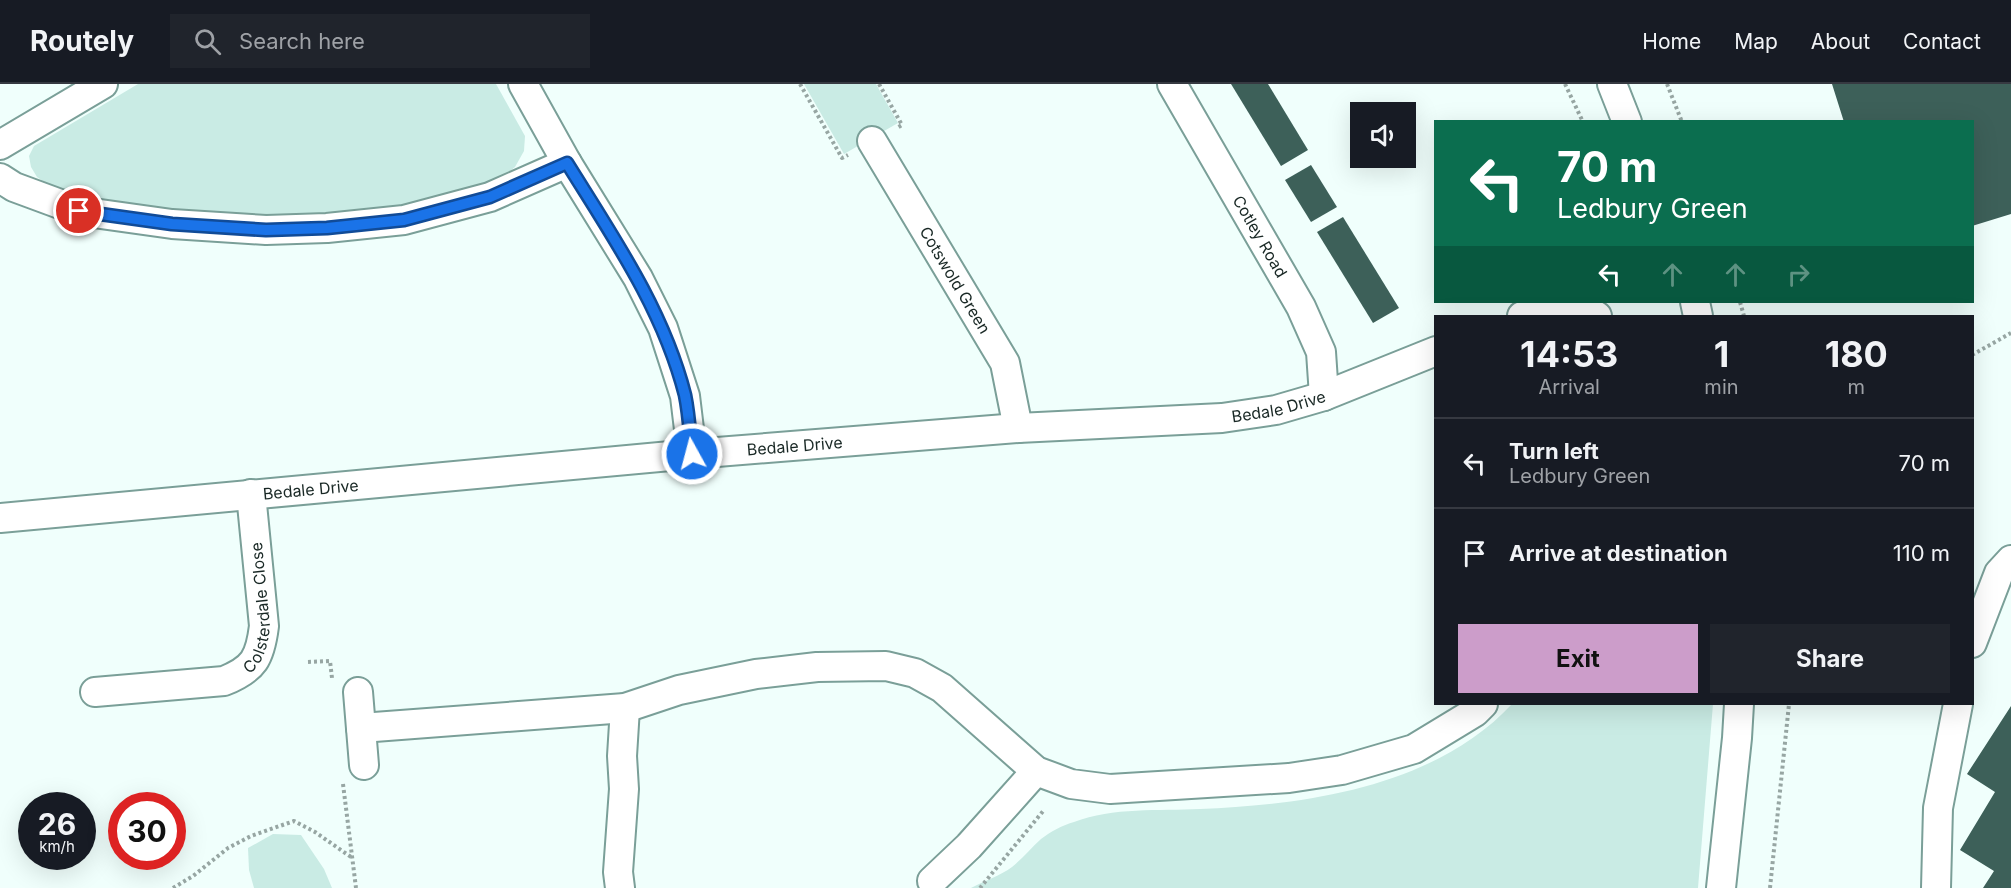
<!DOCTYPE html>
<style>
:root{--surface:#171b24;--page:#20242c;--text:#f1f3f6;--muted:#9ea1a6;--line:#363941;--accent:#cc9dca}
body{margin:0;font-family:Inter,sans-serif;background:var(--page);color:var(--text);height:100vh;display:flex;flex-direction:column;font-size:22px;white-space:nowrap}
*{box-sizing:border-box;margin:0}
p{font-size:20px;color:var(--muted)}
.icon{flex:none;width:33px;height:33px;fill:none;stroke:currentColor;stroke-width:2;stroke-linecap:round;stroke-linejoin:round}
.map{position:relative;flex:1;overflow:hidden}
.details{position:absolute;left:1434px;top:231px;width:540px;height:390px;display:flex;flex-direction:column;background:var(--surface);border-radius:0px;box-shadow:0 6px 24px #0002}
.details>*{flex:none}
.hud{position:absolute;left:1434px;top:36px;width:540px;height:183px;border-radius:0px;box-shadow:0 6px 24px #0002;background:#0b6e4f;color:#fff;overflow:hidden}
.fabs{position:absolute;left:1350px;top:18px;display:grid;gap:12px}
.fabs a{display:grid;place-items:center;width:66px;height:66px;border-radius:0px;background:var(--surface);box-shadow:0 6px 24px #0002;font-size:30px}
.speed{position:absolute;left:18px;top:708px;display:flex;gap:12px;font-size:30px;font-weight:700;text-align:center}
.speed>*{display:grid;place-content:center;width:78px;height:78px;border-radius:50%;background:var(--surface);box-shadow:0 6px 24px #0002;line-height:1}
.speed small{font-size:15px;font-weight:400}
.speed .limit{border:9px solid #d22;background:#fff;color:#111}
.pin{position:absolute;display:grid;place-items:center;width:51px;height:51px;color:#fff;margin:-26px;border:3px solid #fff;border-radius:50%;box-shadow:0 2px 6px #0007}
.me{position:absolute;width:66px;margin:-33px;rotate:353deg;stroke-linejoin:round;filter:drop-shadow(0 0 4px #0008)}
.turn{display:flex;align-items:center;gap:21px;height:126px;padding:0 24px;font-size:27px}
.turn .icon{width:78px;height:78px;stroke-width:2.5}
.turn b{display:block;font-size:42px;line-height:51px}
.lanes{display:flex;align-items:center;height:57px;padding:0 24px;background:#0003;justify-content:center;gap:30px;direction:ltr}
.lanes .off{opacity:.35}
.eta{display:flex;justify-content:space-evenly;align-items:center;height:102px;text-align:center}
.eta b{font-size:36px;font-weight:700;line-height:42px}
.action{display:flex;gap:12px;margin-top:auto;padding:12px 24px}
.action a{flex:1;height:69px;border-radius:0px;background:var(--accent);color:#111;font-size:24px;font-weight:700;line-height:69px;text-align:center}
.action a+a{background:var(--page);color:var(--text)}
ul{padding:0;list-style:none}
li{display:flex;align-items:center;gap:18px;height:90px;padding:0 24px;border-top:2px solid var(--line)}
li div{flex:1}
li b{display:block;font-size:22px}
li em{font-style:normal}
header{display:flex;align-items:center;gap:36px;box-sizing:border-box;height:84px;padding:0 30px;background:var(--surface);border-bottom:2px solid var(--line)}
header strong{font-size:28px}
nav{display:flex;gap:33px;margin-inline-start:auto;font-size:21px}
.search{width:420px;height:54px;background:var(--page);display:flex;align-items:center;gap:15px;box-sizing:border-box;padding:0 21px;border-radius:0px;color:var(--muted);font-size:22px}
.map>svg:first-child{display:block}
</style>
<header>
<strong>Routely</strong>
<div class="search"><svg class="icon" aria-label="search" viewBox="0 0 24 24"><circle cx="10" cy="10" r="6"/><path d="M15 15l6 6"/></svg>Search here</div>
<nav><a>Home</a><a>Map</a><a>About</a><a>Contact</a></nav>
</header>
<div class="map">
<svg width="2011" height="804" viewBox="0 0 2011 804">
<rect width="100%" height="100%" fill="#f0fffc"/>
<g fill="#c9ebe4">
<polygon points="138,0 496,0 525,52 524,67 515,83 500,96 400,126 248,136 82,114 47,100 37,93 31,83 29,72 34,62"/>
<polygon points="804,0 876,0 898,39 844,70"/>
<path d="M1512,620h201l-15,184h-727c13,-7 29,-12 41,-21 10,-8 19,-19 29,-28 9,-7 22,-14 33,-17 39,-15 85,-11 126,-13 107,-4 236,-23 312,-105z"/>
<polygon points="273,750 301,751 324,785 332,804 254,804 249,786 248,764"/>
</g>
<g fill="#3d6059">
<polygon points="1231,0 1268,0 1308,66 1281,82"/>
<polygon points="1832,0 2011,0 2011,130 1972,142 1972,38 1844,38"/>
<polygon points="1311,81 1337,123 1311,138 1285,96"/>
<polygon points="1343,133 1399,224 1373,239 1317,148"/>
<polygon points="2011,622 2011,804 1983,804 1994,787 1960,766 1995,708 1967,690"/>
</g>
<g fill="none" stroke-linecap="round" stroke-linejoin="round">
<defs>
<g id="minor">
<polyline points="523,0 567,79 638,194 663,244 685,312 692,370"/>
<path id="s1" d="M1172,0l129,223 20,45 3,44"/>
<polyline points="1612,0 1627,38"/>
<path id="s2" d="M872,57l133,222 13,65"/>
<polyline points="0,61 103,0"/>
<polyline points="0,94 14,103 79,127 172,140 266,146 327,144 404,136 490,113 567,79"/>
<polyline points="1695,218 1698,232"/>
<polyline points="1522,232 1540,225 1581,222 1597,232"/>
<path id="s3" d="M0,434l692,-64 326,-26 204,-10 54,-8 48,-14 112,-45"/>
<polyline points="1972,559 1999,489 2011,476"/>
<path id="s4" d="M95,608l129,-11c30,-12 36,-23 40,-55l-13,-132"/>
<polyline points="358,608 364,681"/>
<polyline points="361,644 625,624 679,606 756,590 817,583 886,582 915,589 942,604 1036,687 1071,700 1110,705 1289,694 1342,686 1414,665 1475,628 1483,620"/>
<polyline points="932,797 969,762 1036,687"/>
<polyline points="620,804 618,788 624,705 622,672 625,624"/>
<polyline points="1721,804 1737,654 1739,620"/>
<polyline points="1936,804 1938,724 1958,620"/>
</g>
</defs>
<use href="#minor" stroke="#7a9f98" stroke-width="32"/>
<g stroke="#97a6a3" stroke-width="4" stroke-dasharray="3 3" stroke-linecap="butt">
<polyline points="800,0 842,74 848,71"/>
<polyline points="879,0 902,41 897,44"/>
<polyline points="1565,0 1583,38"/>
<polyline points="1667,0 1682,38"/>
<polyline points="1740,218 1744,232"/>
<polyline points="1972,271 2011,249"/>
<polyline points="308,578 330,577 332,594"/>
<polyline points="343,700 356,804"/>
<polyline points="173,804 193,792 228,764 251,752 294,737 315,748 351,773"/>
<polyline points="980,804 1044,726"/>
<polyline points="1770,804 1789,620"/>
</g>
<use href="#minor" stroke="#fff" stroke-width="28"/>
</g>
<g fill="none" stroke-linecap="round" stroke-linejoin="round">
<defs>
<path id="route" d="M79,127l93,13 94,6 61,-2 77,-8 86,-23 77,-34c46,74 96,146 118,232 4,19 5,40 7,59"/>
</defs>
<use href="#route" stroke="#114b97" stroke-width="15"/>
<use href="#route" stroke="#1a73e8" stroke-width="10"/>
</g>
<g text-anchor="middle" dominant-baseline="central" stroke-width="6" stroke-linejoin="round" paint-order="stroke">
<g font-size="16" fill="#192825" stroke="#fff">
<text stroke="none"><textPath href="#s1" startOffset="176">Cotley Road</textPath></text>
<text stroke="none"><textPath href="#s2" startOffset="162">Cotswold Green</textPath></text>
<text stroke="none"><textPath href="#s3" startOffset="1284">Bedale Drive</textPath></text>
<text stroke="none"><textPath href="#s3" startOffset="798">Bedale Drive</textPath></text>
<text stroke="none"><textPath href="#s3" startOffset="312">Bedale Drive</textPath></text>
<text stroke="none"><textPath href="#s4" startOffset="220">Colsterdale Close</textPath></text>
</g>
</g>
</svg>
<div class="fabs">
<a><svg class="icon" aria-label="sound" viewBox="0 0 24 24"><path d="M4 9h4l5-4v14l-5-4H4zM17 9q2 3 0 6"/></svg></a>
</div>
<div class="speed"><div>26<small>km/h</small></div><div class="limit">30</div></div>
<div class="pin" style="left:79px;top:127px;background:#d93025"><svg class="icon" aria-label="arrive" viewBox="0 0 24 24"><path d="M6 21V4h12l-3 4 3 4H6"/></svg></div>
<svg class="me" style="left:692px;top:370px" viewBox="-20 -20 40 40"><circle r="17" fill="#1a73e8" stroke="#fff" stroke-width="3"/><path d="M0-11L8 9 0 5-8 9z" fill="#fff"/></svg>
<div class="hud">
<div class="turn"><svg class="icon" aria-label="left" viewBox="0 0 24 24"><path d="M17 20v-9H6M10 6l-5 5 5 5"/></svg><div><b>70 m</b>Ledbury Green</div></div>
<div class="lanes"><svg class="icon" aria-label="left" viewBox="0 0 24 24"><path d="M17 20v-9H6M10 6l-5 5 5 5"/></svg><svg class="icon off" aria-label="ahead" viewBox="0 0 24 24"><path d="M12 20V5M6 11l6-6 6 6"/></svg><svg class="icon off" aria-label="ahead" viewBox="0 0 24 24"><path d="M12 20V5M6 11l6-6 6 6"/></svg><svg class="icon off" aria-label="right" viewBox="0 0 24 24"><path d="M7 20v-9h11M14 6l5 5-5 5"/></svg></div>
</div>
<section class="details">
<div class="eta">
<div><b>14:53</b><p>Arrival</p></div>
<div><b>1</b><p>min</p></div>
<div><b>180</b><p>m</p></div>
</div>
<ul>
<li><svg class="icon" aria-label="left" viewBox="0 0 24 24"><path d="M17 20v-9H6M10 6l-5 5 5 5"/></svg><div><b>Turn left</b><p>Ledbury Green</p></div><em>70 m</em></li>
<li><svg class="icon" aria-label="arrive" viewBox="0 0 24 24"><path d="M6 21V4h12l-3 4 3 4H6"/></svg><div><b>Arrive at destination</b></div><em>110 m</em></li>
</ul>
<div class="action"><a>Exit</a><a>Share</a></div>
</section>
</div>
